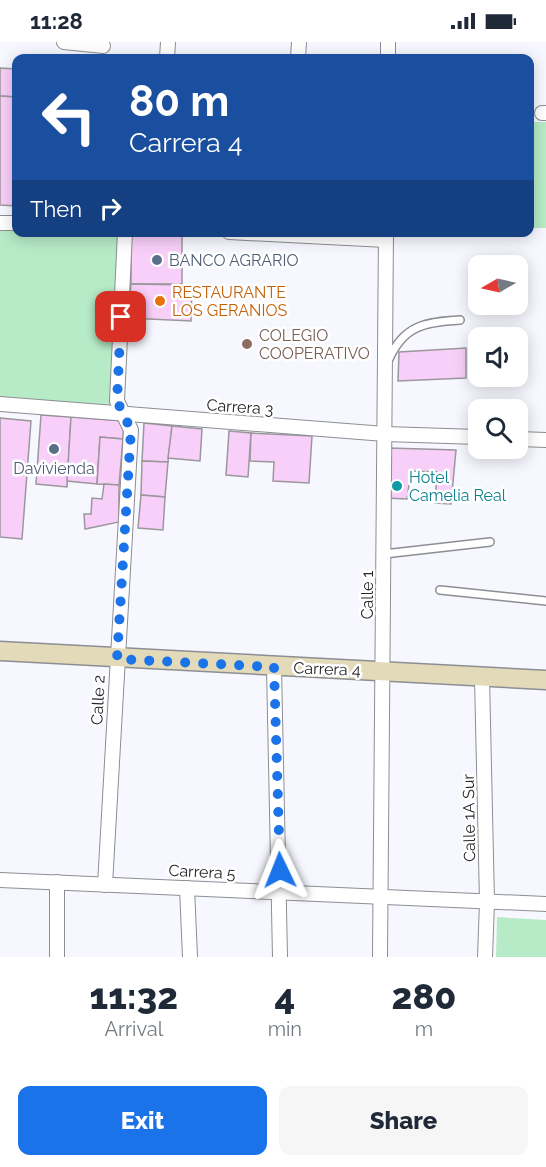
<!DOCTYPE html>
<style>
:root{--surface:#fff;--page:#f6f6f7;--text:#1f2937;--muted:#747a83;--accent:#1a73e8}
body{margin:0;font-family:Raleway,sans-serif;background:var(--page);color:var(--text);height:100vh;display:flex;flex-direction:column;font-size:22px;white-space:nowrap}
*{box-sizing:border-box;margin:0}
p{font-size:20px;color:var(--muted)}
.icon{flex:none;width:33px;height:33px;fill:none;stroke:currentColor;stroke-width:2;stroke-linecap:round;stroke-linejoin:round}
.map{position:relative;height:915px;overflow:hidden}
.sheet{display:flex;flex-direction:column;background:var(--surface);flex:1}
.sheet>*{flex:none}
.top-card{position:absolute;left:12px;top:12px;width:522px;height:183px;border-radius:12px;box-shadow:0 3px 15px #0003;background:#1a4fa0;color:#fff;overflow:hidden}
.needle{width:39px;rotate:261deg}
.buttons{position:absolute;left:468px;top:213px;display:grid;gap:12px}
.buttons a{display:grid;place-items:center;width:60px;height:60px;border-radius:12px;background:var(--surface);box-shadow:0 3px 15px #0003;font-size:30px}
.pin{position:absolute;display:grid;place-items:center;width:51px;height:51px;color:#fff;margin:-26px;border-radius:12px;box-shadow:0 3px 9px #0006}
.me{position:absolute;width:66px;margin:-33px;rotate:358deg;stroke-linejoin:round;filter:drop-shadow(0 0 4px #0008)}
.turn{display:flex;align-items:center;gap:21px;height:126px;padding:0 18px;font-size:27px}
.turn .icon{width:78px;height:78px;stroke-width:2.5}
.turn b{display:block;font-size:42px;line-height:51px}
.then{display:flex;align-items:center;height:57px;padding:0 18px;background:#0003;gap:12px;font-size:22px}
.eta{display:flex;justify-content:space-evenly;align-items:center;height:102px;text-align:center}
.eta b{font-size:36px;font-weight:800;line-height:42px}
.button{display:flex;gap:12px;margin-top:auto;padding:12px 18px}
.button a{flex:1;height:69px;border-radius:12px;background:var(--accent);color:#fff;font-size:24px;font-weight:800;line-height:69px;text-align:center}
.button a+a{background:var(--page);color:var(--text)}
.status{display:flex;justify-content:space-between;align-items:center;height:42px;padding:0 30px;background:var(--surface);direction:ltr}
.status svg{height:16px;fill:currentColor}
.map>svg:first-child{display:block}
</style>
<div class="status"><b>11:28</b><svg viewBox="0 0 49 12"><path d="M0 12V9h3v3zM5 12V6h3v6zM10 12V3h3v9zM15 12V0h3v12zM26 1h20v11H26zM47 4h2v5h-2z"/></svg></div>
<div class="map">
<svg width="546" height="915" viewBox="0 0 546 915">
<rect width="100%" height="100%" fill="#f7f8ff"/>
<g fill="#b7ebc7">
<rect x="530" y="80" width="16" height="106"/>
<polygon points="0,181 16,181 16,190 125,191 117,359 124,373 0,362"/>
<polygon points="497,875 546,878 546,915 496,915"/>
</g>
<g fill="#f8cff8" stroke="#9c979c" stroke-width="1.5">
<polygon points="0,26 16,27 16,55 0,54"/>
<polygon points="0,54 16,55 16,164 0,163"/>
<rect x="131" y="193" width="51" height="49"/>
<polygon points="131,242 192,243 191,279 128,276"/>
<polygon points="466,306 466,336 398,339 399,310"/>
<polygon points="41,373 71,375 67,445 36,442"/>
<polygon points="71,375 124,379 123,397 100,395 97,442 67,439"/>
<polygon points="0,376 31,379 22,497 0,495"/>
<polygon points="144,381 172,384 168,420 142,419"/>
<polygon points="172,384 202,387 200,419 168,416"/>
<polygon points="229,389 251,391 248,435 226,433"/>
<polygon points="251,391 312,394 309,441 273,439 274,420 250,419"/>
<polygon points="100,395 123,397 119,443 97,442"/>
<polygon points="389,406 456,408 451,462 435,461 437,430 411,429 407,457 385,456"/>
<polygon points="142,419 168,420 165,455 141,453"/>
<polygon points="104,442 119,443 119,480 85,487 84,472 91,472 92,456 102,457"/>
<polygon points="141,453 165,455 163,488 138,486"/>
</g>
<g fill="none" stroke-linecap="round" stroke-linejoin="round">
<defs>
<g id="service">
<path d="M389,317c15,-34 37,-37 71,-39"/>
<polyline points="384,512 490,500"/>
<polyline points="440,548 546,559"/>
</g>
<g id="minor">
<polyline points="64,0 103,4"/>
<polyline points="167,16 168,0"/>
<polyline points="298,16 299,0"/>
<polyline points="388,16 388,0"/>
<polyline points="542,71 546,71"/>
<polyline points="0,181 16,181"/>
<polyline points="229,190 386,198"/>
<polyline points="0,362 385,392 478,395"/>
<polyline points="518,397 546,398"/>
<polyline points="274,625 280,915"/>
<polyline points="482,635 487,860 485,915"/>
<polyline points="0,838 546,862"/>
<polyline points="57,840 57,915"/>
<polyline points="105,843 131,388 117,359 125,190"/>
<polyline points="187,846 190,915"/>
<polyline points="380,915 386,190"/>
</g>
<polyline id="secondary" points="0,609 546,638"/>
</defs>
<use href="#service" stroke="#8d8e94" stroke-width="10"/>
<use href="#minor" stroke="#8d8e94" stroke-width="16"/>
<use href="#secondary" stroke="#8d8e94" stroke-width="21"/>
<use href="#service" stroke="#fff" stroke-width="7"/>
<use href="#minor" stroke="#fff" stroke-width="14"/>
<use href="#secondary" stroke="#e3daba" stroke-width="18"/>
</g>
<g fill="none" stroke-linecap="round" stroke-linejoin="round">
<polyline stroke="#1a73e8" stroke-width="10" stroke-dasharray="0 18" points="121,275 117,359 131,388 117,617 274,625 280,828"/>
</g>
<g fill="#5c6f8a" stroke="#fff" stroke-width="2">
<circle cx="157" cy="218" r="6"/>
<circle cx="54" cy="407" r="6"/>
</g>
<circle fill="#e8710a" stroke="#fff" stroke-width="2" cx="160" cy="259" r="6"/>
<circle fill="#8d6e63" stroke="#fff" stroke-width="2" cx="247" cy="302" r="6"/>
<circle fill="#0f9aa8" stroke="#fff" stroke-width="2" cx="397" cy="444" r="6"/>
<g text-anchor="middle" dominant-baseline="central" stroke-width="5" stroke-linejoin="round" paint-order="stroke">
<g font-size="16" fill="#4e5e75" stroke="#fff" text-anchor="start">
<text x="169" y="218">BANCO AGRARIO</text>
<text x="54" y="426" text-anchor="middle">Davivienda</text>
</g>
<g font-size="16" fill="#c56008" stroke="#fff" text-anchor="start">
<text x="172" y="250">RESTAURANTE<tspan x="172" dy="18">LOS GERANIOS</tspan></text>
</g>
<g font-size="16" fill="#785e54" stroke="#fff" text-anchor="start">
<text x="259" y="293">COLEGIO<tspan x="259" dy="18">COOPERATIVO</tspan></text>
</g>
<g font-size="16" fill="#262629" stroke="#fff">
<text transform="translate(240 365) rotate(4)">Carrera 3</text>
<text transform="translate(367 553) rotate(-90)">Calle 1</text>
<text transform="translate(327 627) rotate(2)">Carrera 4</text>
<text transform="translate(98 658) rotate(-87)">Calle 2</text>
<text transform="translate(469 776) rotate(-91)">Calle 1A Sur</text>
<text transform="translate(202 830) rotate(3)">Carrera 5</text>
</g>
<g font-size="16" fill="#0d838f" stroke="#fff" text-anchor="start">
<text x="409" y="435">Hotel<tspan x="409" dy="18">Camelia Real</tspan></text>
</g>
</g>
</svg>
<div class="buttons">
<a><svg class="needle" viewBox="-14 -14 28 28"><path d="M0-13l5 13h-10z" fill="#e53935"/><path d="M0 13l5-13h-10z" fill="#747a83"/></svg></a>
<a><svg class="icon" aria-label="sound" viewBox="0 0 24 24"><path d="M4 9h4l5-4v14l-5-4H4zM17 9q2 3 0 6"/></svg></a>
<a><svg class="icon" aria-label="search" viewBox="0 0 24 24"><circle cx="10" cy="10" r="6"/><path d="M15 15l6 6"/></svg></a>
</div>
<div class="pin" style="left:121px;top:275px;background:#d93025"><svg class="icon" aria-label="arrive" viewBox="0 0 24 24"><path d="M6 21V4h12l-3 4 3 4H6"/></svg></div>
<svg class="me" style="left:280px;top:828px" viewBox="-20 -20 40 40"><path d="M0-17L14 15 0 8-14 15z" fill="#1a73e8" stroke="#fff" stroke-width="4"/></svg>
<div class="top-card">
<div class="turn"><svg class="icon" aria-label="left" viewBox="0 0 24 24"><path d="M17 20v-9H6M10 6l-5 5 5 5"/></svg><div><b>80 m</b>Carrera 4</div></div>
<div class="then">Then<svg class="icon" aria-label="right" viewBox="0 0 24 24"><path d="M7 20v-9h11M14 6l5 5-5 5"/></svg></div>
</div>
</div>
<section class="sheet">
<div class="eta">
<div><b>11:32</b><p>Arrival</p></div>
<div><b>4</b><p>min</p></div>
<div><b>280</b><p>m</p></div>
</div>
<div class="button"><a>Exit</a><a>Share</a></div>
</section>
